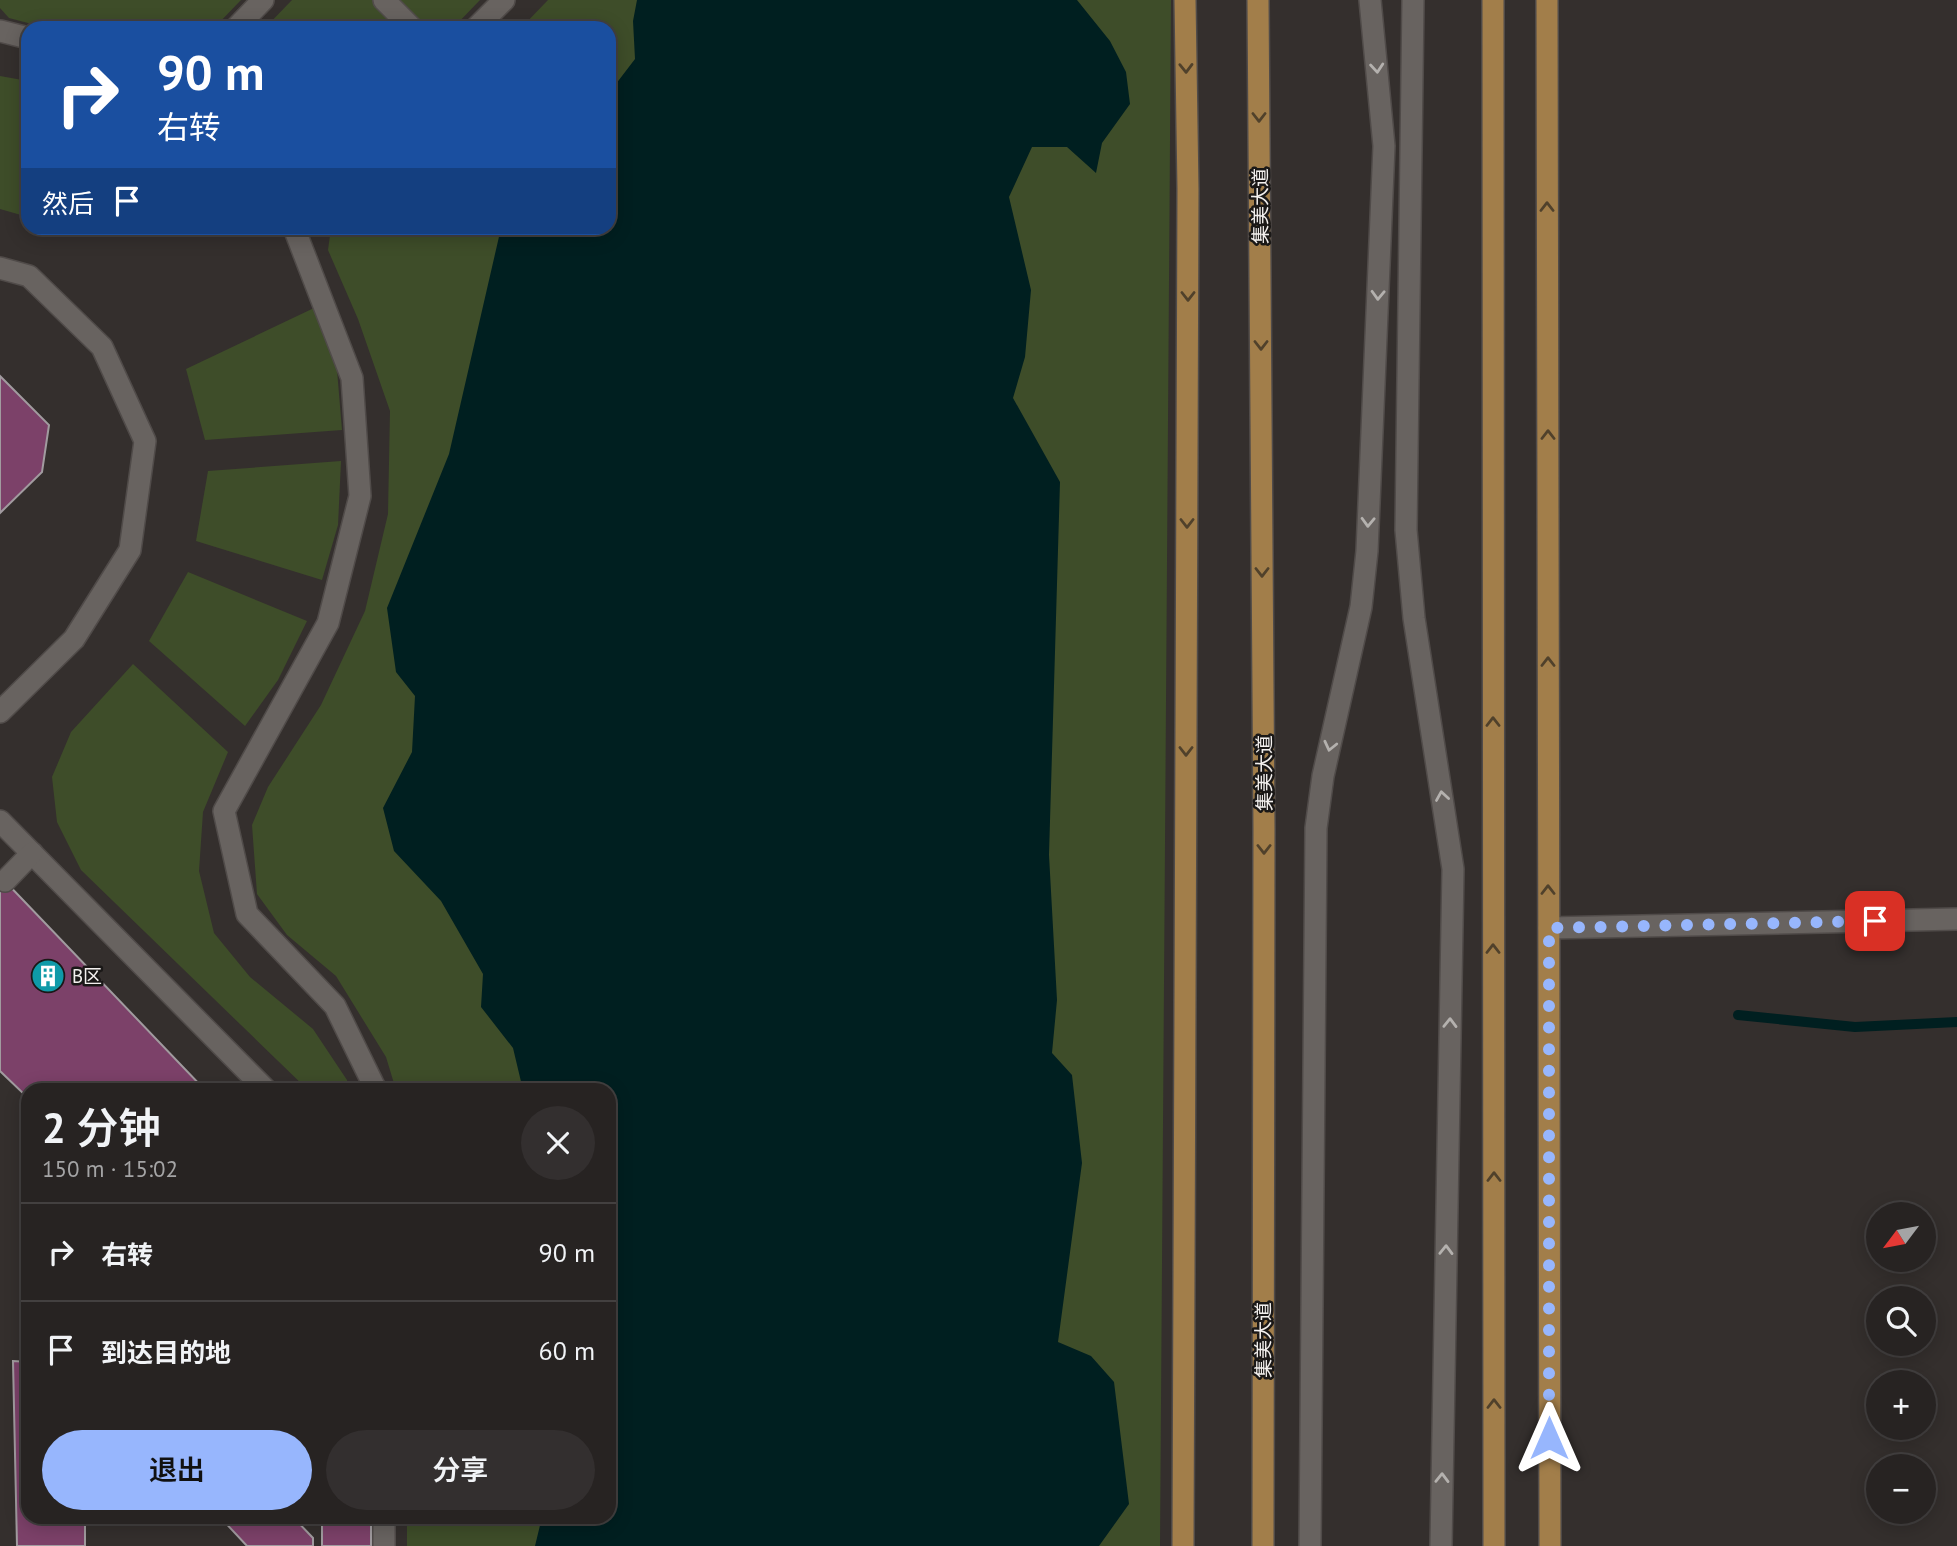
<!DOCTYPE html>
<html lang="zh">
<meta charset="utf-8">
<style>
:root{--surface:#272322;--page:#332f2f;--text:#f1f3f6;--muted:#a4a4a5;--line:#434040;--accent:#97b6fd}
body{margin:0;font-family:"PT Sans","Noto Sans SC",sans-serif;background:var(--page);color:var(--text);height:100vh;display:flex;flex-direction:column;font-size:26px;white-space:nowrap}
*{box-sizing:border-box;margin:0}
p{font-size:23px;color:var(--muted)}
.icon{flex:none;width:38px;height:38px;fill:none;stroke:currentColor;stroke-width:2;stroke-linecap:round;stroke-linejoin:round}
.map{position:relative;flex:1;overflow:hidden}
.panel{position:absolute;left:21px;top:1083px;width:595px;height:441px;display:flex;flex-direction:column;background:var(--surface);border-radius:21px;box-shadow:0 4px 18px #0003,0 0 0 2px var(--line)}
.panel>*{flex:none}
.guide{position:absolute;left:21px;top:21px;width:595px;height:214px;border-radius:21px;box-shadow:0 4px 18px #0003,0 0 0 2px var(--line);background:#1a4fa0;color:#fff;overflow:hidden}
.needle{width:46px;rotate:238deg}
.tools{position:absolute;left:1866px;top:1202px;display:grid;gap:14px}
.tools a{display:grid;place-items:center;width:70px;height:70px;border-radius:50%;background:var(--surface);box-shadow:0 4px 18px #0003,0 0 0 2px var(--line);font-size:35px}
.pin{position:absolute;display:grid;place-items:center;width:60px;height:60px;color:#fff;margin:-30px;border-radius:14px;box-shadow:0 4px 10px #0006}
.me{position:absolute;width:77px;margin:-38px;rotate:0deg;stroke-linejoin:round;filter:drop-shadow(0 0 5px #0008)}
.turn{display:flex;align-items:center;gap:24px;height:147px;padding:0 21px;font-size:32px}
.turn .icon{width:91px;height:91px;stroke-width:2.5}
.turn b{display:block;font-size:49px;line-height:60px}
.then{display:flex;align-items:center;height:66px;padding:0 21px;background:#0003;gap:14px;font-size:26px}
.round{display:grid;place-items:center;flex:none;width:74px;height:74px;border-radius:37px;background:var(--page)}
.head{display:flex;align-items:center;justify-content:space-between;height:119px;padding:0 21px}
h1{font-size:42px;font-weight:600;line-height:52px}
.button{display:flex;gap:14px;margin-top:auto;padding:14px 21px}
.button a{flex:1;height:80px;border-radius:42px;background:var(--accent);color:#111;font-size:28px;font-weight:600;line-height:80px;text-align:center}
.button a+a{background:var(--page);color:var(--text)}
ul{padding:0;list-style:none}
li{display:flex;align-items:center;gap:21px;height:98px;padding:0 21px;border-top:2px solid var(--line)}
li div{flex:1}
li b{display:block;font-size:26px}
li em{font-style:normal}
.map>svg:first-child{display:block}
</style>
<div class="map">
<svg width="1957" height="1546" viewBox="0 0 1957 1546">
<rect width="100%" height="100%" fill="#342f2d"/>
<g fill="#3e4d29">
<polygon points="0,0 241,0 214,28 47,28 9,18 0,8"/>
<polygon points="292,0 480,0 453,28 265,28"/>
<polygon points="548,0 1171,0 1160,1546 407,1546 407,1517 609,1517 609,1090 396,1090 386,1057 336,976 287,935 257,894 252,825 268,787 321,705 365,611 388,514 390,411 358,319 328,250 331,228 609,228 609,28 521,28"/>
<polygon points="0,76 28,81 28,217 0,209"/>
<polygon points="314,308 337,370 342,430 205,440 186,369"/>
<polygon points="341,461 338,525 322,580 196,541 208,471"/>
<polygon points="188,572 307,621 278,680 245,726 149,641"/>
<polygon points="133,664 228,752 203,812 199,871 214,933 250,977 313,1029 347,1080 349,1090 308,1090 81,870 57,822 52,777 71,732"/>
</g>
<polygon fill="#001f20" points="637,0 1077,0 1110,41 1126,72 1130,104 1102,143 1096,173 1067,147 1032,147 1009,197 1031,290 1025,357 1013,398 1060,482 1049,855 1057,1000 1052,1053 1072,1075 1082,1163 1058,1342 1091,1356 1114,1382 1129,1504 1099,1546 535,1546 542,1517 609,1517 609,1090 523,1090 513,1048 481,1007 483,974 441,901 394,851 383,808 412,752 415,696 396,672 387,608 449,454 501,228 609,228 609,93 635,59 633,21"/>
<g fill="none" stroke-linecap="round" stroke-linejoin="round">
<polyline stroke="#001f20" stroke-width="10" points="1738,1015 1855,1027 1957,1022"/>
</g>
<g fill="#7c4169" stroke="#a19b9f" stroke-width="2">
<polygon points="0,376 49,425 42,472 0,513"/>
<polygon points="0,876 205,1090 28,1090 28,1098 0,1071"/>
<polygon points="13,1361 28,1362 28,1517 85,1517 85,1546 17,1546"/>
<polygon points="220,1517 293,1517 313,1538 313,1546 247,1546"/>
<rect x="322" y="1517" width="49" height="29"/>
</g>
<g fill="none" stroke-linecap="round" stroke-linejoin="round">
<defs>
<g id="minor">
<polyline points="384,0 412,28"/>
<polyline points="1413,0 1406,530 1414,618 1453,869 1441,1546"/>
<polyline points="236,28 263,0"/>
<polyline points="476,28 504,0"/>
<polyline points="0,31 28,38"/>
<polyline points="294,228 352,378 360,496 328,623 224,811 247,914 335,1006 376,1090"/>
<polyline points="0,268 29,276 102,347 145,441 130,550 74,639 0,712"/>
<polyline points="0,821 266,1090"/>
<polyline points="5,881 32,853"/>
<polyline points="1549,928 1957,919"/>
<polyline points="384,1546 384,1517"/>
<polyline points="1310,1546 1316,828 1323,776 1361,607 1367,551 1384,146 1370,0"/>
</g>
<g id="major">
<polyline points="1258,0 1264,828 1263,1546"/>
<polyline points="1493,0 1494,1546"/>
<polyline points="1547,0 1550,1546"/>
<polyline points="1183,1546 1188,189 1185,0"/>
</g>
</defs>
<use href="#minor" stroke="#504b49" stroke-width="24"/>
<use href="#major" stroke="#504b49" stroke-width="24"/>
<use href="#minor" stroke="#686360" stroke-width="21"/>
<use href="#major" stroke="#a27e4a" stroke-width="21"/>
</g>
<defs><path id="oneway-chevron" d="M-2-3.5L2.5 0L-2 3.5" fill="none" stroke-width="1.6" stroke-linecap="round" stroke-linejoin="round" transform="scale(1.75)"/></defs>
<g stroke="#50412b">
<use href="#oneway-chevron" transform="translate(1186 68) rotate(89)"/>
<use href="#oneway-chevron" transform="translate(1259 117) rotate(90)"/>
<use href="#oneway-chevron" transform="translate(1547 207) rotate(-90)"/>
<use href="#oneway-chevron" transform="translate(1188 296) rotate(90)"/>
<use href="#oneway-chevron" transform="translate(1261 345) rotate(90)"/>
<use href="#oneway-chevron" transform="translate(1548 435) rotate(-90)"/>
<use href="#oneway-chevron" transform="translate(1187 523) rotate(90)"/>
<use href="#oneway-chevron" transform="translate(1262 572) rotate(90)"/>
<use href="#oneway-chevron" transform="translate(1548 662) rotate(-90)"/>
<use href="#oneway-chevron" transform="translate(1493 722) rotate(-90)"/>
<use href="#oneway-chevron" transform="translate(1186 751) rotate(90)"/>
<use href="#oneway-chevron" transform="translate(1264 849) rotate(90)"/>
<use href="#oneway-chevron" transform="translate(1548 890) rotate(-90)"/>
<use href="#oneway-chevron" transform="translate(1493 949) rotate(-90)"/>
<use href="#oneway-chevron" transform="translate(1494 1177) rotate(-90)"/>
<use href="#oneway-chevron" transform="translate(1494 1404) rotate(-90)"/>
</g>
<g stroke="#b4b1ae">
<use href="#oneway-chevron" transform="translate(1377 68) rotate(85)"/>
<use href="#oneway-chevron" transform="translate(1378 295) rotate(92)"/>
<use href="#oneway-chevron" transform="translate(1368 522) rotate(92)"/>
<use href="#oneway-chevron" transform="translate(1330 746) rotate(103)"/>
<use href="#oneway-chevron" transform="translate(1442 796) rotate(-99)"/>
<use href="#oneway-chevron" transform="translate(1450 1023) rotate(-89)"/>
<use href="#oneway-chevron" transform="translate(1446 1250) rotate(-89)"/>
<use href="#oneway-chevron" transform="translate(1442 1478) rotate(-89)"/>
</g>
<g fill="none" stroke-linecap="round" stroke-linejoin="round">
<polyline stroke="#97b6fd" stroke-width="12" stroke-dasharray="0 21.6" points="1549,1438 1549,928 1875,921"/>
</g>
<defs>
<symbol id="building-disc" viewBox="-11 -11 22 22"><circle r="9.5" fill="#0f9aa8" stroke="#1a1817"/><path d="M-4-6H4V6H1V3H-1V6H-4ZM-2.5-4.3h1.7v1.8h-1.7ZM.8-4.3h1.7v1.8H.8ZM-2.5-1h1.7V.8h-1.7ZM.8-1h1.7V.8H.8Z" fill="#fff"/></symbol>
</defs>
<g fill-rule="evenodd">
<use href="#building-disc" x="29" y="957" width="38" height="38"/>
</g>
<g text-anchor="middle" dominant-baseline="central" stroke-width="5" stroke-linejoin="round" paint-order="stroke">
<g font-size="19" fill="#f3f0ee" stroke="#1a1817">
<text transform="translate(1260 206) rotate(-90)">集美大道</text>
<text transform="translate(1264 773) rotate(-90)">集美大道</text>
<text transform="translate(1263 1340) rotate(-90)">集美大道</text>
</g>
<g font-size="19" fill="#f3f0ee" stroke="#1a1817" text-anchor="start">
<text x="72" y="976">B区</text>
</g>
</g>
</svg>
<div class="tools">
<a><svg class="needle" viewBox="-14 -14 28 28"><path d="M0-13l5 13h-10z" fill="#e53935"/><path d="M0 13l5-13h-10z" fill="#a4a4a5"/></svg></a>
<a><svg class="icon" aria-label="search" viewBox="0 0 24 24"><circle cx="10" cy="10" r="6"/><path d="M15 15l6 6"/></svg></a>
<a>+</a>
<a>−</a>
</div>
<div class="pin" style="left:1875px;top:921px;background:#d93025"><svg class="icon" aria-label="arrive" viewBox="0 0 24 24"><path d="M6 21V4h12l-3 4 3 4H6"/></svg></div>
<svg class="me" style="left:1549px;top:1438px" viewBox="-20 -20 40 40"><path d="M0-17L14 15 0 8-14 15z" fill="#97b6fd" stroke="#fff" stroke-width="4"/></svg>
<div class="guide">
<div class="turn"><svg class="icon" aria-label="right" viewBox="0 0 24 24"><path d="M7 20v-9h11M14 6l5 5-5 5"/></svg><div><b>90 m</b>右转</div></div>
<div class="then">然后<svg class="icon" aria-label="arrive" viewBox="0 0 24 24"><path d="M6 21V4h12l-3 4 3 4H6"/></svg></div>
</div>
<section class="panel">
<div class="head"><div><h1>2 分钟</h1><p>150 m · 15:02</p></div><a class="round"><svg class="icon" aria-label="close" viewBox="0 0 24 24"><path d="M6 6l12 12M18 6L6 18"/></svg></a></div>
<ul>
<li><svg class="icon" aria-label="right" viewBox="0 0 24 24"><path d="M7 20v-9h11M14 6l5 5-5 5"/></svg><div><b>右转</b></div><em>90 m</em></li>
<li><svg class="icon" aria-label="arrive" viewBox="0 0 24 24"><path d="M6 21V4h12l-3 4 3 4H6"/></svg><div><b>到达目的地</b></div><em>60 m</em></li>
</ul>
<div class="button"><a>退出</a><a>分享</a></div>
</section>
</div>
